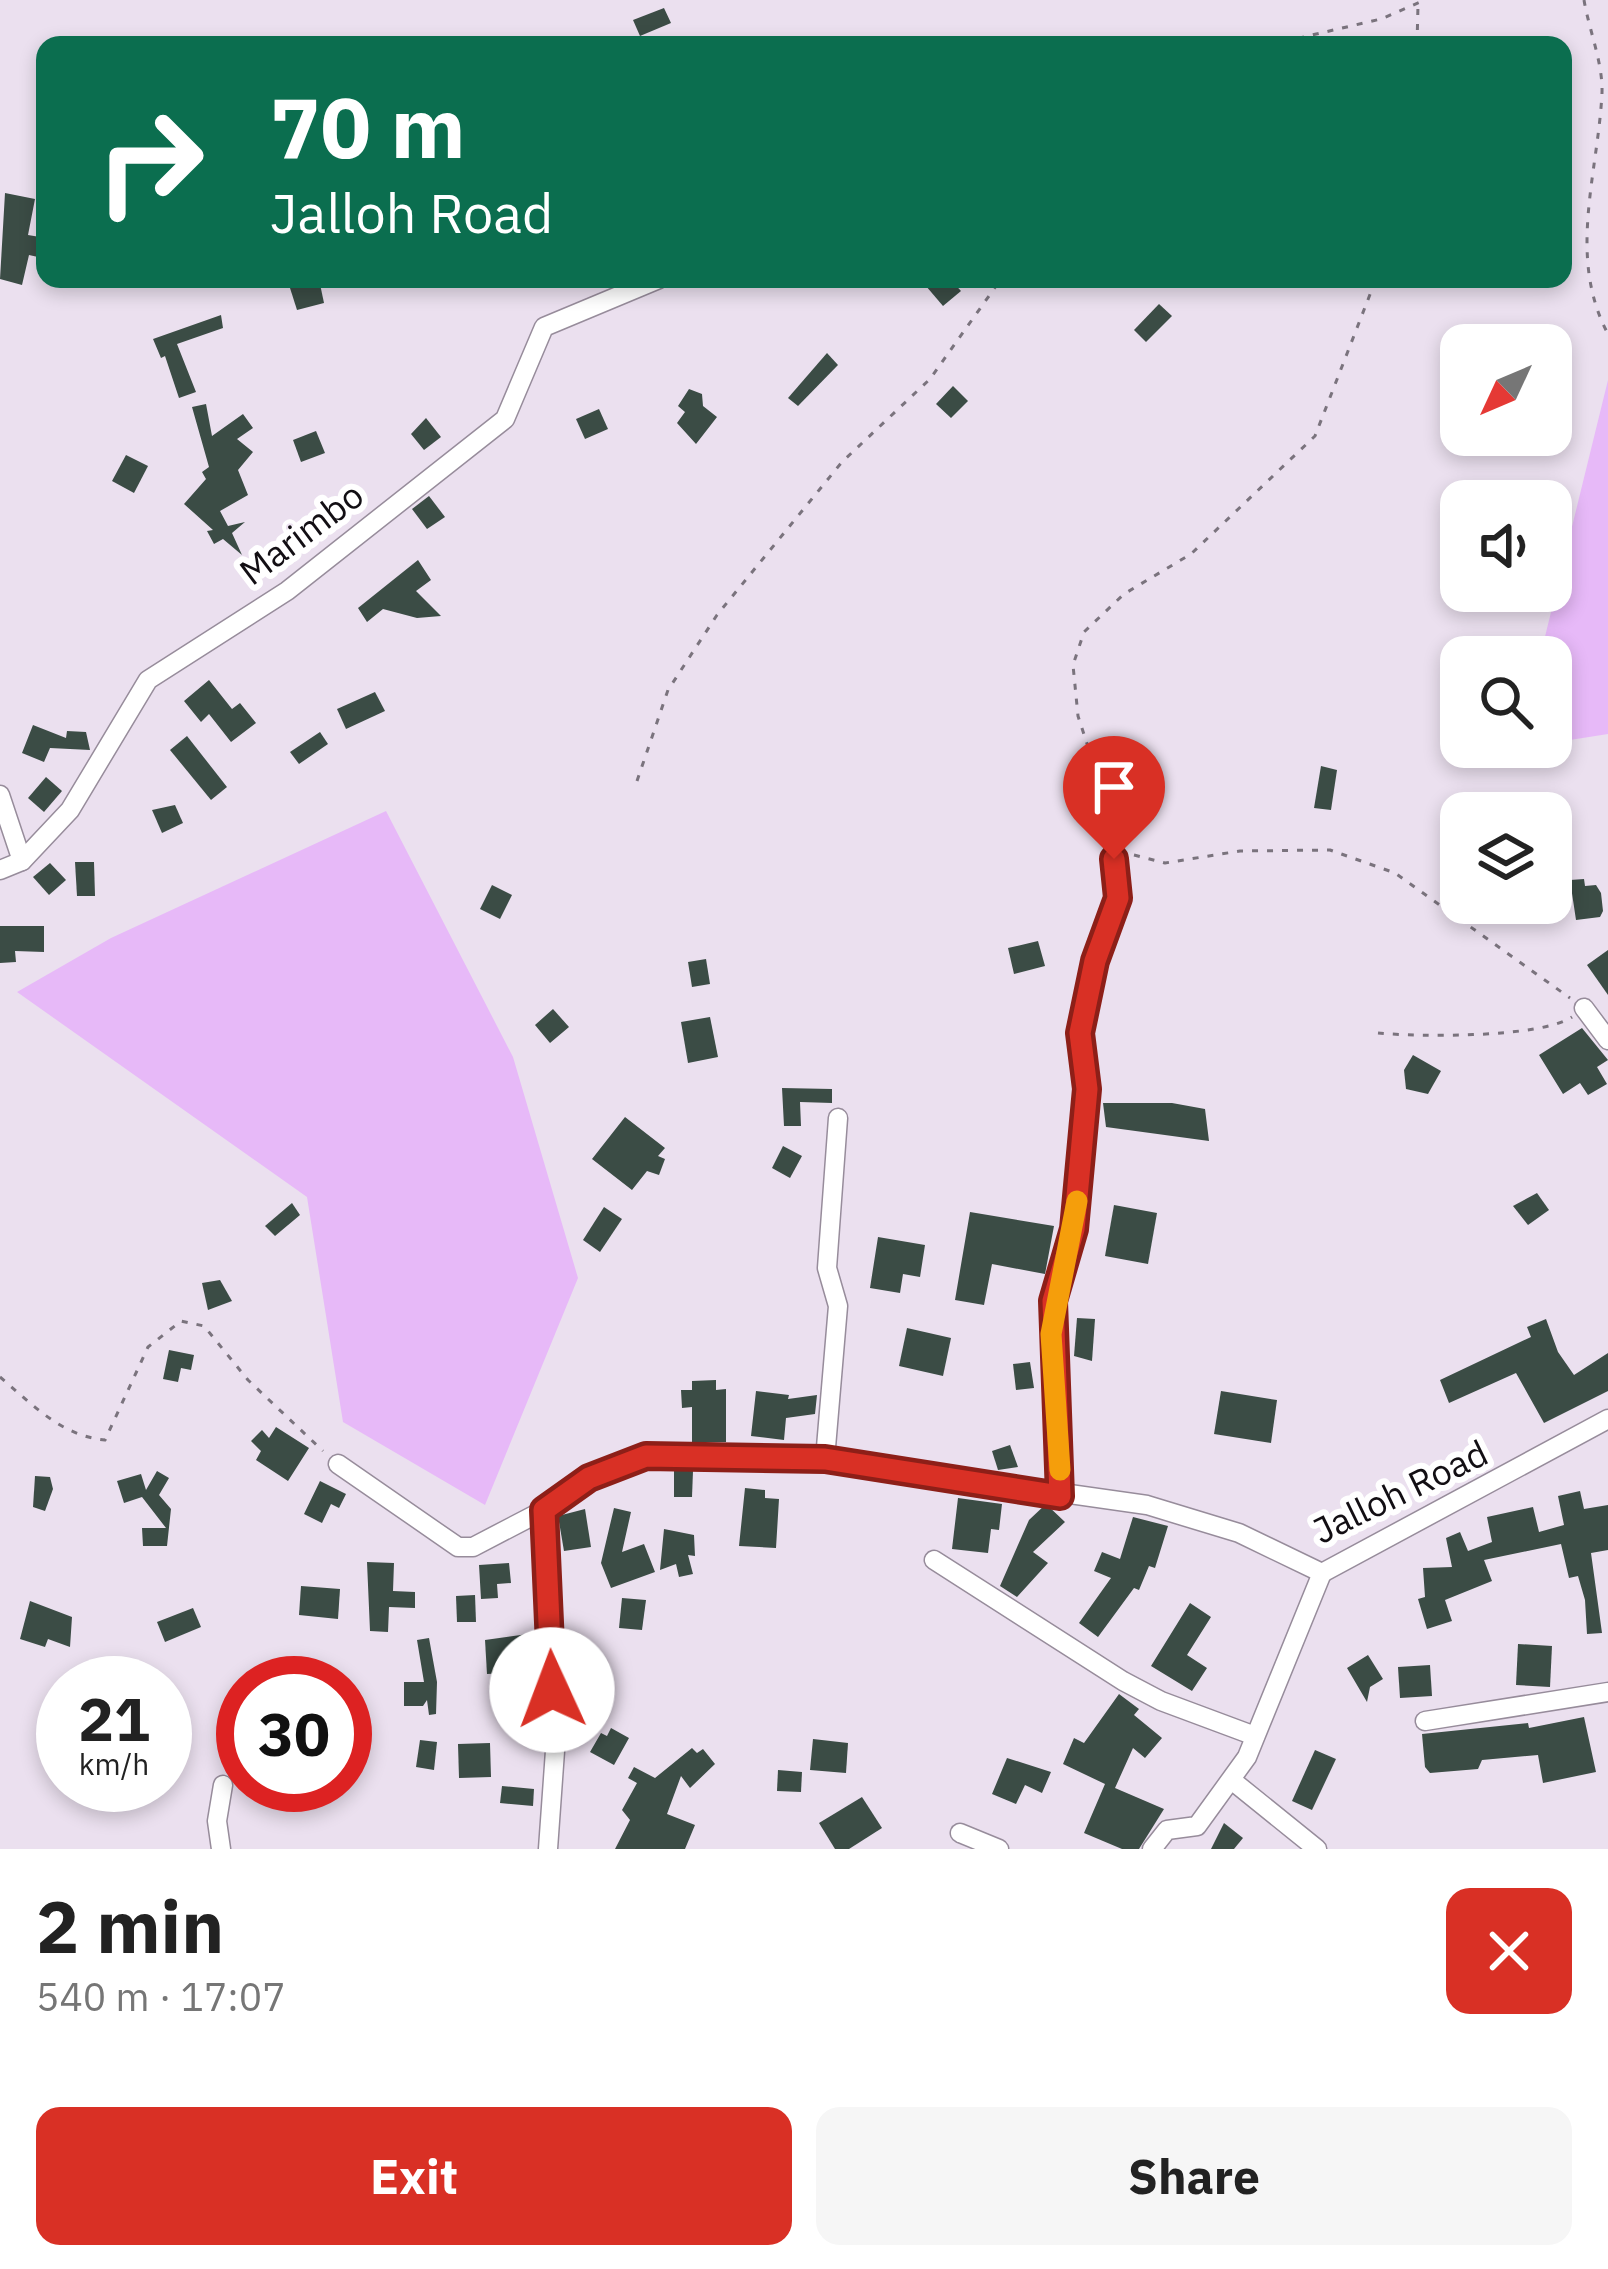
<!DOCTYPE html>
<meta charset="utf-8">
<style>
:root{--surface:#fff;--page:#f6f6f6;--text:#222;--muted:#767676;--accent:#d93025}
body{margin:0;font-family:"IBM Plex Sans",sans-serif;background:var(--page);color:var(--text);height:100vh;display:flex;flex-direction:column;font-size:45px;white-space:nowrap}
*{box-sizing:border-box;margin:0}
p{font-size:39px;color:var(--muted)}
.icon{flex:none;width:66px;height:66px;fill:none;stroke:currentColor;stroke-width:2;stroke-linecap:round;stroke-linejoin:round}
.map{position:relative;height:1849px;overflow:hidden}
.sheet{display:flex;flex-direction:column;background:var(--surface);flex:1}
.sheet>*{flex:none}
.top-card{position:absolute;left:36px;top:36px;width:1536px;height:252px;border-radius:24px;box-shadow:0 6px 18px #0003;background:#0b6e4f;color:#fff;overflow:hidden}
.needle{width:78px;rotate:226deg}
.controls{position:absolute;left:1440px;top:324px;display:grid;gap:24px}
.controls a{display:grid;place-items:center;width:132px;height:132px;border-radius:24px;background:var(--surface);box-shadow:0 6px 18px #0003;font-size:60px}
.speed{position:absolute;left:36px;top:1656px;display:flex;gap:24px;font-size:60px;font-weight:700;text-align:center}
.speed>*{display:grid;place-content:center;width:156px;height:156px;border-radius:50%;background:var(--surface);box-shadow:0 6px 18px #0003;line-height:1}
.speed small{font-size:30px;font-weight:400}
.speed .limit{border:18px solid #d22;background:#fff;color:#111}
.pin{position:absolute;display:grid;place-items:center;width:102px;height:102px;color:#fff;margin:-123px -51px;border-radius:50% 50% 50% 0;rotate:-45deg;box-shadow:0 0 12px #0007}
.pin .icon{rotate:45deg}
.me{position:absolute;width:132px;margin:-66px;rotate:358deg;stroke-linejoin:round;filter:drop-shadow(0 0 9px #0008)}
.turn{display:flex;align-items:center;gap:42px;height:252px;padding:0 36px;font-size:54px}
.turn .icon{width:156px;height:156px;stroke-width:2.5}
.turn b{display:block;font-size:84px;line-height:102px}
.round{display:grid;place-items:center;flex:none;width:126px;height:126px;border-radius:24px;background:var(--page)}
.overview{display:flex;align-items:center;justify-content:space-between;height:204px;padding:0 36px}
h1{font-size:72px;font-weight:700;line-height:90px}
.cta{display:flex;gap:24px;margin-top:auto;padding:24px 36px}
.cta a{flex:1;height:138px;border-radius:24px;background:var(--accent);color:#fff;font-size:48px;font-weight:700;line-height:138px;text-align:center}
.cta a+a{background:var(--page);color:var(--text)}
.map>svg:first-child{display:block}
</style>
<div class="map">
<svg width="1608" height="1849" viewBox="0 0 1608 1849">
<rect width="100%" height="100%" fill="#ebe0ef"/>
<g fill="#e7b9f8">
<polygon points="1608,380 1608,734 1551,743 1551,657 1540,657"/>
<polygon points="386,811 513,1057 578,1278 485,1505 343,1422 307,1197 17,992 111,938"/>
</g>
<g fill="#3b4c45">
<polygon points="664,8 671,23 640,36 633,20"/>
<polygon points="5,193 35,199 28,235 40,237 38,257 29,255 22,285 0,279"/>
<polygon points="920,279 950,279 961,291 943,306"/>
<polygon points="320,284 324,303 297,310 290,288"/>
<polygon points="1159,304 1172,316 1146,342 1134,330"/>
<polygon points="221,315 223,328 177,344 196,392 179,398 165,356 161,358 153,339"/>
<polygon points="827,353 838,365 798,406 788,398"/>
<polygon points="953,386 968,401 951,418 936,404"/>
<polygon points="689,389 702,394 703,406 717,417 696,444 677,423 685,412 678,406"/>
<polygon points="206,404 212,436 243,414 253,428 237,439 253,452 238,470 248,495 220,511 228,526 245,522 232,533 242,555 223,539 214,544 207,531 213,530 184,504 206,479 202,472 209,467 192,407"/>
<polygon points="599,409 608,429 585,439 576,419"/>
<polygon points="426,418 441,437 424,450 411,434"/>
<polygon points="316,431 325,453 301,462 293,440"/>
<polygon points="126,455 148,466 134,493 112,481"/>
<polygon points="429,496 445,517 427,529 412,509"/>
<polygon points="418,560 431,580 416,591 441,616 417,618 383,609 367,622 358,608"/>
<polygon points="209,680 232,709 240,703 256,723 231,742 209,714 201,722 184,701"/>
<polygon points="375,692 385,711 346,729 337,709"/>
<polygon points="33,725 66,738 67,731 86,732 90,750 50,748 44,762 22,753"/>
<polygon points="320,732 328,744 299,764 290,752"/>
<polygon points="187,736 227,787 211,800 170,750"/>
<polygon points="1321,766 1337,770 1331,810 1314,808"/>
<polygon points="46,777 62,791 44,812 28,798"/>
<polygon points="175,805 183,823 162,833 152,810"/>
<polygon points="75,862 94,862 95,896 77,896"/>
<polygon points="50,863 66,880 49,895 33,877"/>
<polygon points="1584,879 1585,886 1596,885 1601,893 1603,911 1600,917 1576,920 1570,880"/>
<polygon points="492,885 512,895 500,919 480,909"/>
<polygon points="0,926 44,926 44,952 15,951 16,962 0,963"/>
<polygon points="1038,941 1045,966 1014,974 1008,948"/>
<polygon points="1608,950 1608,995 1587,965"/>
<polygon points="706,959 710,984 692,987 688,962"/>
<polygon points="553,1009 569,1027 550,1043 535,1025"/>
<polygon points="710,1017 718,1057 688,1063 681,1022"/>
<polygon points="1582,1028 1608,1060 1597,1067 1607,1084 1588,1095 1580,1083 1563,1094 1539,1055"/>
<polygon points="1413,1055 1441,1071 1428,1094 1406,1089 1404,1070"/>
<polygon points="782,1088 832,1089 832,1103 800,1102 801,1126 784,1126"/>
<polygon points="1103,1103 1172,1103 1205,1109 1209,1141 1106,1127"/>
<polygon points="625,1117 665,1148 658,1156 665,1159 659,1175 647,1171 632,1190 592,1159"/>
<polygon points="783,1146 802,1156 790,1178 772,1168"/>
<polygon points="1537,1193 1549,1210 1528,1225 1513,1206"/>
<polygon points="292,1203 300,1215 275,1236 265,1226"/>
<polygon points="1114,1205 1157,1213 1148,1264 1105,1256"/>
<polygon points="604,1207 622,1219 600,1252 583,1240"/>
<polygon points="970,1212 1054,1226 1045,1274 992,1264 984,1305 955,1300"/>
<polygon points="878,1237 925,1245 920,1277 903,1274 900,1293 870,1288"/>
<polygon points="220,1280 232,1301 208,1310 202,1283"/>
<polygon points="1077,1318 1095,1319 1092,1361 1074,1356"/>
<polygon points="1546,1319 1558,1352 1574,1375 1608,1353 1608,1391 1544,1423 1516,1373 1449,1403 1440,1380 1531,1337 1527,1327"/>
<polygon points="907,1328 951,1338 943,1376 899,1366"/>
<polygon points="169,1350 194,1355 191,1370 181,1368 178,1382 163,1379"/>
<polygon points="1030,1362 1034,1388 1016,1390 1013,1364"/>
<polygon points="716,1380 716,1390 726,1389 726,1442 692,1442 692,1407 682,1408 681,1390 692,1390 692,1381"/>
<polygon points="756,1391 789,1395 788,1399 817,1395 815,1414 786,1418 784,1440 751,1436"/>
<polygon points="1221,1391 1277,1400 1271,1443 1214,1434"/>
<polygon points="276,1427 309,1448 288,1481 256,1460 261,1451 251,1441 262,1430 269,1438"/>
<polygon points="1010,1445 1018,1467 998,1470 992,1451"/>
<polygon points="674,1470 693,1471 692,1497 674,1497"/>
<polygon points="157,1471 169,1478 159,1495 171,1509 167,1546 143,1546 142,1528 166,1528 142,1497 124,1503 117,1481 141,1474 146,1490"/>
<polygon points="35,1476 50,1477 53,1489 45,1511 33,1507"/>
<polygon points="320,1481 346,1494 339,1508 331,1504 322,1523 304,1514"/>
<polygon points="745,1488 765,1490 765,1498 779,1499 776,1548 739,1546"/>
<polygon points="1580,1491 1584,1509 1608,1505 1608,1550 1591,1553 1602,1633 1587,1634 1585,1600 1578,1576 1569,1578 1561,1544 1484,1560 1492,1581 1445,1600 1452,1621 1427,1629 1418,1599 1425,1597 1423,1568 1452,1567 1446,1538 1460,1532 1468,1551 1492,1542 1487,1517 1533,1507 1539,1532 1564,1525 1558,1496"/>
<polygon points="958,1498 1002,1504 999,1530 991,1529 988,1553 952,1549"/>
<polygon points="1046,1504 1065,1522 1033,1552 1048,1563 1017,1597 1000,1586 1029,1520"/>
<polygon points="614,1508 631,1512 622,1552 644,1544 655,1572 611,1588 601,1563"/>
<polygon points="585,1509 591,1547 564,1551 558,1516"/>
<polygon points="1133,1517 1168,1526 1155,1568 1149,1566 1139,1590 1134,1588 1098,1637 1079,1623 1111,1578 1094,1571 1102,1552 1120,1559"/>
<polygon points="664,1529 694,1535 695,1556 688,1555 693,1574 679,1577 676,1564 660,1570"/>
<polygon points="367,1562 394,1563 393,1591 415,1592 415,1608 389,1607 388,1632 370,1631"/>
<polygon points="509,1563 511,1583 497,1584 498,1598 481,1599 479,1565"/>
<polygon points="301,1586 340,1589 338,1619 299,1615"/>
<polygon points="475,1595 476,1622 457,1622 456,1596"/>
<polygon points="622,1598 646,1600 642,1630 619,1628"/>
<polygon points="30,1601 72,1617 70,1647 48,1639 45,1647 20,1639"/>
<polygon points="1190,1603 1211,1617 1187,1655 1207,1668 1192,1691 1151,1666"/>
<polygon points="193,1608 201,1627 165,1642 157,1622"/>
<polygon points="528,1634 526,1672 487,1674 485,1640"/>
<polygon points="429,1638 437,1682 436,1714 429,1715 427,1700 423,1706 404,1706 404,1682 424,1682 417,1640"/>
<polygon points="1518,1644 1552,1646 1550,1687 1516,1685"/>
<polygon points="1368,1655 1383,1679 1370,1687 1367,1702 1347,1668"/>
<polygon points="1430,1665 1432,1696 1400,1698 1398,1667"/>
<polygon points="1119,1694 1139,1709 1134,1715 1162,1738 1145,1758 1133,1748 1115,1788 1164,1809 1139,1849 1122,1849 1084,1833 1105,1784 1063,1764 1074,1738 1084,1743"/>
<polygon points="1584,1717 1596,1772 1543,1783 1538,1755 1482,1760 1478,1769 1430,1773 1425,1767 1422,1734 1528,1723 1529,1728"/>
<polygon points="611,1728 629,1738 614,1765 590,1752 601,1733 607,1736"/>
<polygon points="813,1739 848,1743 846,1773 810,1770"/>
<polygon points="420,1740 437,1742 434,1770 416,1767"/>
<polygon points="490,1743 491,1777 459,1778 458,1744"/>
<polygon points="692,1748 697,1753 703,1749 715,1764 690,1788 681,1776 667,1814 695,1825 685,1849 615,1849 630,1820 622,1810 637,1783 628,1778 634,1767 655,1778"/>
<polygon points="1315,1750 1336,1759 1312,1810 1292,1801"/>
<polygon points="1007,1758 1051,1772 1042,1793 1025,1785 1016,1804 992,1794"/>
<polygon points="778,1770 802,1772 801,1792 777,1791"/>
<polygon points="502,1786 534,1789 533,1806 500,1803"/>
<polygon points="862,1797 882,1828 849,1849 835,1849 819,1823"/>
<polygon points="1224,1823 1243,1838 1234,1849 1211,1849"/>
</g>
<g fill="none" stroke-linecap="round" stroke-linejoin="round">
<defs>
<g id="minor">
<polyline points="0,795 22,861"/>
<polyline points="0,870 22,861 70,810 148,680 287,591 505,419 544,327 659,279"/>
<polyline points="1584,1008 1608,1040"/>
<polyline points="825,1459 838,1306 827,1268 838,1118"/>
<polyline points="338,1464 458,1547 473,1547 544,1510 589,1478 647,1456 704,1455 825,1459 1147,1505 1239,1533 1322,1573"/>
<polyline points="1060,1496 1053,1301 1074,1229 1085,1134 1087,1089 1080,1033 1095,961 1118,897 1111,820"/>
<polyline points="544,1510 555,1751 548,1849"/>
<polyline points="934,1560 1123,1681 1161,1701 1255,1736"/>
<polyline points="1322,1573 1608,1419"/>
<polyline points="1425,1721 1608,1692"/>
<polyline points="1234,1782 1317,1849"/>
<polyline points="960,1833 999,1849"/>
<polyline points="221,1849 217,1821 223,1785"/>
<polyline points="1152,1849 1167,1830 1197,1826 1247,1757 1322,1573"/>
</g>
</defs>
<use href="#minor" stroke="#978c9b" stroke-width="21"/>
<g stroke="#7a737d" stroke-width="3" stroke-dasharray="6 9" stroke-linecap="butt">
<path d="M1584,0c5,30 19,63 18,93 -4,81 -35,164 6,241"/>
<polyline points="1269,45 1381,19 1425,0"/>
<polyline points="1417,45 1418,5"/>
<polyline points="637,781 668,690 717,615 842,462 930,379 1001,279"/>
<polyline points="1107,805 1078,716 1073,665 1084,632 1124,594 1191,554 1315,436 1376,279"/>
<polyline points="1134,855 1165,863 1240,851 1330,850 1395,873 1570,998"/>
<path d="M1378,1033c40,4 163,5 194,-16"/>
<path d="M0,1377c32,27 61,59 105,63l43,-93 33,-26 23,5 44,54 75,71"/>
</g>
<use href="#minor" stroke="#fff" stroke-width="18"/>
</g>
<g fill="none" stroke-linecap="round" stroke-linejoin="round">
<defs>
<polyline id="route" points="552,1690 544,1510 589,1478 646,1456 825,1459 1060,1496 1053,1301 1074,1229 1087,1089 1080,1033 1095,961 1118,898 1114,859"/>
</defs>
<use href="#route" stroke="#8d1f18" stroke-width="30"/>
<use href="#route" stroke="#d93025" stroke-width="21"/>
<polyline stroke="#f59e0b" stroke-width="21" points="1060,1470 1051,1334 1077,1201"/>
</g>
<g text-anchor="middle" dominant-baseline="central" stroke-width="12" stroke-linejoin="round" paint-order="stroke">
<g font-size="36" fill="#120e13" stroke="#fff">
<text transform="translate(301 533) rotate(-37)">Marimbo</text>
<text transform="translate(1400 1491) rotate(-26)">Jalloh Road</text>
</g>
</g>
</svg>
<div class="controls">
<a><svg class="needle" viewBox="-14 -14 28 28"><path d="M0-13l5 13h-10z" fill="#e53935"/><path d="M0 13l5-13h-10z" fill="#767676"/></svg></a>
<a><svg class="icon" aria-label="sound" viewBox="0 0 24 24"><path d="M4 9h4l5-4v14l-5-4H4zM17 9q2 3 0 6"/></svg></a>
<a><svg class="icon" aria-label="search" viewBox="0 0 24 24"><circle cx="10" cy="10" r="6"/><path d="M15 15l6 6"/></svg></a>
<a><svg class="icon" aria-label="layers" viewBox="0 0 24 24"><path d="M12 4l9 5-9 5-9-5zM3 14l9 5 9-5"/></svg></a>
</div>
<div class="speed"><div>21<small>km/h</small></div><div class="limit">30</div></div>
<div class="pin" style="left:1114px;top:859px;background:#d93025"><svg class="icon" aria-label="arrive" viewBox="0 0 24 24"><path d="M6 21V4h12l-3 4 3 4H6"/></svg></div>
<svg class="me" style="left:552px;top:1690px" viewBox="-20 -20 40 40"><circle r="19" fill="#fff"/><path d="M0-13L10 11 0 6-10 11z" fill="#d93025"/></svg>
<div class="top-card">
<div class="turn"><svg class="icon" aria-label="right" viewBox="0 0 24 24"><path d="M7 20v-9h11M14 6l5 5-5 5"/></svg><div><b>70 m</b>Jalloh Road</div></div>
</div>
</div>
<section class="sheet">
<div class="overview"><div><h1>2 min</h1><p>540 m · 17:07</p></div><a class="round" style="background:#d93025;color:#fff"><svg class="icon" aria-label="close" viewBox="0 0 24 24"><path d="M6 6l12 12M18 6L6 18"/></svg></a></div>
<div class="cta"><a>Exit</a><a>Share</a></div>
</section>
